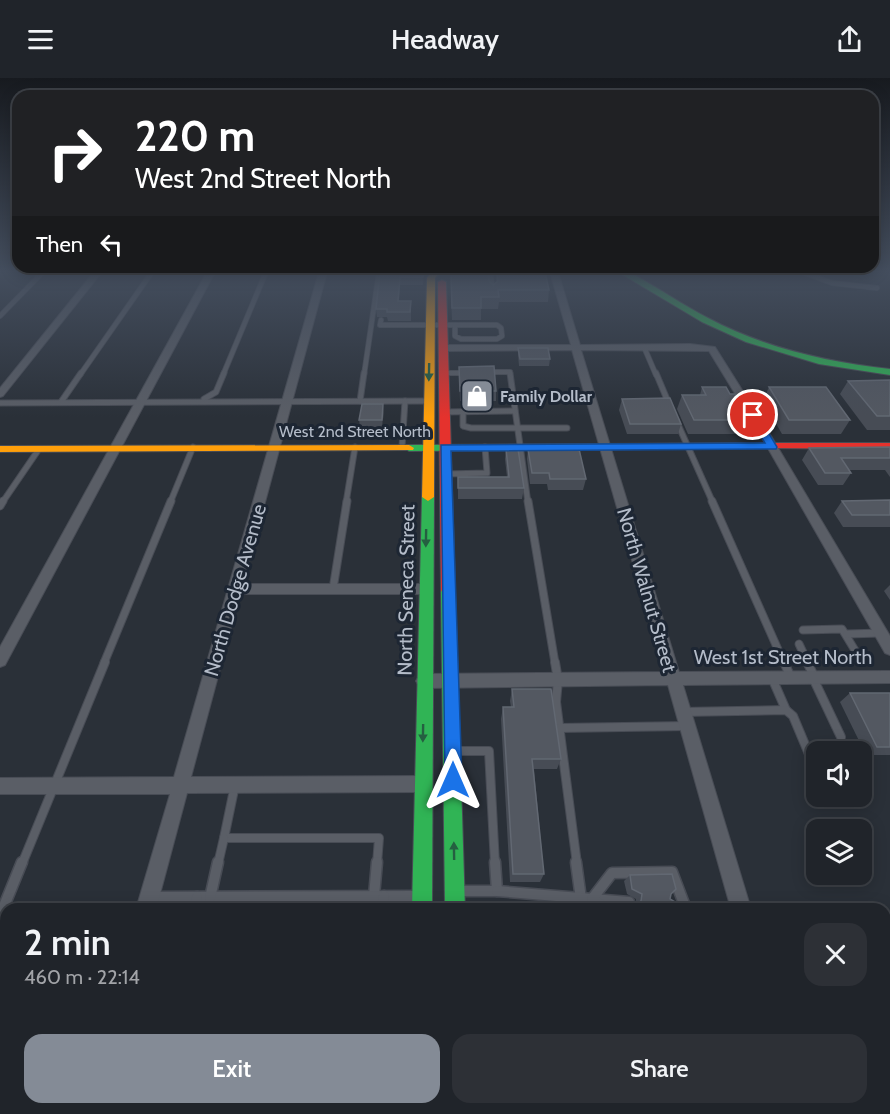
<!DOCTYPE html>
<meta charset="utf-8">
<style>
:root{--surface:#20242a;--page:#2d3036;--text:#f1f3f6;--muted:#a2a4a8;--line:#3d4147;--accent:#848b96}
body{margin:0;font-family:Cabin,sans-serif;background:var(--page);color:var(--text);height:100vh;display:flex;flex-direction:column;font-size:22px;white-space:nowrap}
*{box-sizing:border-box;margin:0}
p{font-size:20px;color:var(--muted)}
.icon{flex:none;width:33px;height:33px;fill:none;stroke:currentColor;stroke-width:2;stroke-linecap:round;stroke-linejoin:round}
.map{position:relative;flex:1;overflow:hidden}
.side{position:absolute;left:0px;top:825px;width:891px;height:212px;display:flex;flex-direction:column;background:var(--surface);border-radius:18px 18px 0 0;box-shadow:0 3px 15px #0003,0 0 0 2px var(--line)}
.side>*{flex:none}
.hud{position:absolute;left:12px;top:12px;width:867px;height:183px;border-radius:18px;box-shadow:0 3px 15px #0003,0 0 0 2px var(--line);background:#202124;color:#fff;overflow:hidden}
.tools{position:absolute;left:806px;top:663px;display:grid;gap:12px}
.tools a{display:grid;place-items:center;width:66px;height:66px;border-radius:12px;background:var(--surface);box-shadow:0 3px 15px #0003,0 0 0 2px var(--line);font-size:30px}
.pin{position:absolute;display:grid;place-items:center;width:51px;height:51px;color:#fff;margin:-26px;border:3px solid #fff;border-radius:50%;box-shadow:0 2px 6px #0007}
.me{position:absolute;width:66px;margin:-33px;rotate:0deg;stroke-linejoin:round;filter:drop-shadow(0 0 4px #0008)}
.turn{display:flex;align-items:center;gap:21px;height:126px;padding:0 24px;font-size:27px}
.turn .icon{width:78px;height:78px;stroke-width:2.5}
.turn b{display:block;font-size:42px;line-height:51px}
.then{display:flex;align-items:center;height:57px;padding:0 24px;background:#0003;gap:12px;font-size:22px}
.round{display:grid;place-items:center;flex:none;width:63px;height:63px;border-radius:18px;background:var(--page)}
.summary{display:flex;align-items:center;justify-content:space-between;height:102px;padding:0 24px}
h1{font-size:36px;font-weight:600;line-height:45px}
.cta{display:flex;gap:12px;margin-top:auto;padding:12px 24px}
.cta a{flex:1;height:69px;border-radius:18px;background:var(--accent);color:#fff;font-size:24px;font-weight:600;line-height:69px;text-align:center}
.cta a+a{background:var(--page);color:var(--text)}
header{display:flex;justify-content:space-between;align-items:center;height:78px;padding:0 24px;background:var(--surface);font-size:27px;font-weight:600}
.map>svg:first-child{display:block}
</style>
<header><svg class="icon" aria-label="menu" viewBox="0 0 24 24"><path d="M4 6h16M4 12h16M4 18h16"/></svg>Headway<svg class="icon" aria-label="share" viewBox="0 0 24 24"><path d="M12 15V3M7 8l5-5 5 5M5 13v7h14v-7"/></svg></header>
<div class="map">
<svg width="890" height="1036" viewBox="0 0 890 1036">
<rect width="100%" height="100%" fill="#2a3038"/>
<g fill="#273a3e">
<polygon points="0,972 6,972 6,1030 73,1031 71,1036 0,1036"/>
<polygon points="108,1030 402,1030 402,1036 107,1036"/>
<polygon points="773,1030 774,1036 471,1036 470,1031"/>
</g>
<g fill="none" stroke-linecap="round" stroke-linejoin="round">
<defs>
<g id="lane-far4">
<polyline points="490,194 493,214"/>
<polyline points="802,194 832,205 877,210"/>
<polyline points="0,238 43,194"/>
<polyline points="381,242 380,247 455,247"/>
<polygon points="455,247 497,247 501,250 502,258 497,261 461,261 455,258"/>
<polyline points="644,269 656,297"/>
<polyline points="486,294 510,294 510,297"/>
<polyline points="445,295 466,295"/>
<polyline points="80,297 152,194"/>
<polyline points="223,297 266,194"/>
<polyline points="364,297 379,194"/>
</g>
<g id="lane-far3">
<polyline points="510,295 528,425"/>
<polyline points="656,295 669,326"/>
<polyline points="204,321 216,314 224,295"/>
<polyline points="360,323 364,295"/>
<polyline points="61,324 81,295"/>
<polyline points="0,325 429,323"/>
<polyline points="444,334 515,333"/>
<polyline points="463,334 463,348 471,350 567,350"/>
<polyline points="676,342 713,425"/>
<polyline points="402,369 405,323"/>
<polyline points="446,396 487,395 485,369"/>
<polyline points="2,425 39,371"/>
<polyline points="170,425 193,369"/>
<polyline points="346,425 355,369"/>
</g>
<g id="lane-far2">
<polyline points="528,423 555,585"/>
<polyline points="712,423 784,585"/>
<polyline points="0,428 3,423"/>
<polyline points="333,511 347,423"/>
<polyline points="803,552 842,551 856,574"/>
<polyline points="847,556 881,555"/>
<polyline points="799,566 808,585"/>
<polyline points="104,585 171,423"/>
</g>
<g id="lane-far1">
<polyline points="555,584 558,602 556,624 577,786"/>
<polyline points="784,584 791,600"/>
<polyline points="807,584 815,600"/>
<polyline points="772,600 786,632"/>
<polyline points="813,600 841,659"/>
<polyline points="682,634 786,632 793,638 814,688"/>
<polyline points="559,650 687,648"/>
<polyline points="455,673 489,673 495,786"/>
<polyline points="235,707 224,760 379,760 377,786"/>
<polyline points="22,786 105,584"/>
<polyline points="218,786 224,760"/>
</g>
<g id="lane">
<polyline points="576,784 581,821"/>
<polyline points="460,813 497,813 495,784"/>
<polyline points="497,813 629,824"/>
<polyline points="374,818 377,784"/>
<polyline points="152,819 416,818"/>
<polyline points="210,820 218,784"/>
<polyline points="195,831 197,819"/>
<polyline points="383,831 384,818"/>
<polyline points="609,831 592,821 612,795 672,794 686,831"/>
<polyline points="0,838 22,784"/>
<polyline points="0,966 6,966"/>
<polyline points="885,1025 890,1025"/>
</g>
<g id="street">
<polygon points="94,194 102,194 3,318 0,319 0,310"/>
<polygon points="207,194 215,194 5,587 0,589 0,569"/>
<polygon points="319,194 327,194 243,506 425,506 430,507 432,511 430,515 425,516 240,516 191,699 422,698 428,700 430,706 428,712 422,714 187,715 156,831 136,831 170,716 0,716 0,700 174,699"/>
<polygon points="550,194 558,194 580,267 690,266 715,269 771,358 890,558 890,577 885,575 761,358 709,273 581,272 679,594 890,593 890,605 683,607 751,831 731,831 668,607 424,610 419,608 416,603 419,598 424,596 664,594 572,272 445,273 441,270 445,267 571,267"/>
<polygon points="78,1030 101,1030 100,1036 76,1036"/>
<polygon points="789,1030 812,1030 813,1036 789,1036"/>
</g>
<g id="fast">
<path d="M618,194h9l9,4c24,13 47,29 72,42 57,30 119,44 182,51v6l-71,-11 -73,-22 -44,-20z"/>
<polygon points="771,365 775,366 775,370 409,373 404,370 409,367"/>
<polygon points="428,415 434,419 432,831 412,831 422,419"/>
<polygon points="448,507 453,508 455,512 465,831 445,831 441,512 443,508"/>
<polygon points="410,1030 432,1030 433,1036 409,1036"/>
</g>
<g id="slow">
<polygon points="432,194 440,194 435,200 434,419 428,423 422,419 427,200"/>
<polygon points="409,367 414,370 413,372 0,374 0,368"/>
<polygon points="448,1030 470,1030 471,1036 447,1036"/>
</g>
<g id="jam">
<polygon points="442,202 446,204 455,512 453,516 443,516 441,512 438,204"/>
<polygon points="771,365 890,365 890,371 767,370 767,366"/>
</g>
</defs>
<use href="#lane-far4" stroke="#484c55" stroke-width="6"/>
<use href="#lane-far3" stroke="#484c55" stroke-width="7"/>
<use href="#lane-far2" stroke="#484c55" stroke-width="9"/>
<use href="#lane-far1" stroke="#484c55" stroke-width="10"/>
<use href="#lane" stroke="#484c55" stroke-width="13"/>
<use href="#street" stroke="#484c55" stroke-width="2"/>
<use href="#fast" stroke="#484c55" stroke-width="2"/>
<use href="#slow" stroke="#484c55" stroke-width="2"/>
<use href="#jam" stroke="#484c55" stroke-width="2"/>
<use href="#lane-far4" stroke="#5a5e66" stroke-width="4.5"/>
<use href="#lane-far3" stroke="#5a5e66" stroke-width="5"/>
<use href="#lane-far2" stroke="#5a5e66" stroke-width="7"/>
<use href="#lane-far1" stroke="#5a5e66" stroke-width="8"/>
<use href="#lane" stroke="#5a5e66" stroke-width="10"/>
<use href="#street" fill="#5a5e66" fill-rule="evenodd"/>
<use href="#fast" fill="#30b455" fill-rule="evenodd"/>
<use href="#slow" fill="#ff9f0a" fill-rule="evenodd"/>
<use href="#jam" fill="#e5322d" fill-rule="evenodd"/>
</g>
<g fill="#474c55">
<polygon points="380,194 424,194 423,207 400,207 399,223 411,223 411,243 388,243 387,239 377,239 376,231"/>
<polygon points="450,194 488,194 489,203 493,207 496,205 496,194 545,194 549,212 548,224 499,224 498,231 481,231 481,242 452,242"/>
<polygon points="518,270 550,281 549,288 519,288 518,277"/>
<polygon points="459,289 496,313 496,323 460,323"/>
<polygon points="890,302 890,352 867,352 840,316 848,303"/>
<polygon points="702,309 730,316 750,342 743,356 688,356 677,331 682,317 700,317"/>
<polygon points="769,309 850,342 841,356 782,356 763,323"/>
<polygon points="622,321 681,346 678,356 627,356 619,332"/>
<polygon points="384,333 382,349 360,349 359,342"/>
<polygon points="890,369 890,399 885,392 849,392 851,395 843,407 818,407 802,382 809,370"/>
<polygon points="506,371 524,410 522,421 458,421 458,399 507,399 505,381"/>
<polygon points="528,371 586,401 583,412 548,412 547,406 530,406 527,381"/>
<polygon points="890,422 890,449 843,449 834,435 842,423"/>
<polygon points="890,507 890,522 884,513"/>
<polygon points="512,611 561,681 557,691 534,691 544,796 540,804 510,804 501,641 503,629 511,629 510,623"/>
<polygon points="850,615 890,615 890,677 866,677 840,624"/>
<polygon points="630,797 671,816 670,821 680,831 630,831 636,826 636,821 627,816 624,803"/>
<polygon points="890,901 890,924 885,911 885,902"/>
</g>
<g fill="#373c44">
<polygon points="400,199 400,207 398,231 398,223"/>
<polygon points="383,326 384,333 382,349 382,342"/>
</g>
<g fill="#535861" stroke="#626872" stroke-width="1.5">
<polygon points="380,194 423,194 423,199 400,199 398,223 411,223 410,234 387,234 387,231 376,231"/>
<polygon points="451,194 488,194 489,203 493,207 498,203 497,194 545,194 549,212 498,212 499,219 481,219 481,230 452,230"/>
<polygon points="518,270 548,270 550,281 520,281"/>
<polygon points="494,288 496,313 460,313 459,289"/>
<polygon points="890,302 890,338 877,338 848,303"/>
<polygon points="702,309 726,309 730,316 735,316 750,342 694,342 682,317 706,317"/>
<polygon points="769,309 826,309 850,342 789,342"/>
<polygon points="670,320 681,346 630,346 622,321"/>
<polygon points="362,326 383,326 382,342 359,342"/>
<polygon points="890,369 890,380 841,380 851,395 825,395 809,370"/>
<polygon points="506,371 518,371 524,410 458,410 458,399 509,399"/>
<polygon points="528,371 579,371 586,401 550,401 549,395 532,395"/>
<polygon points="890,422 890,437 852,437 842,423"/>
<polygon points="512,611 551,611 561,681 532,681 544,796 513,796 503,629 514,629"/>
<polygon points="850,615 890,615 890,669 877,669"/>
<polygon points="672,796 676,811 671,816 670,821 680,827 680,831 637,831 636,826 641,823 642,816 632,811 630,797"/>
<polygon points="283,830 314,831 283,831"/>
</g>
<defs><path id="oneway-solid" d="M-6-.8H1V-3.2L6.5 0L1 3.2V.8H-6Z" transform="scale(1.5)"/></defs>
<g fill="#255f41">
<use href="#oneway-solid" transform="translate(429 294) rotate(91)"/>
<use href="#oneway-solid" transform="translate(426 460) rotate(91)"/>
<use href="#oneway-solid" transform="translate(423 655) rotate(91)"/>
<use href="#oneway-solid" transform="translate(454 773) rotate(-91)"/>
</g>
<linearGradient id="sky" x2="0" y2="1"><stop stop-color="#171a1f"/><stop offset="0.57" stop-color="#444e5e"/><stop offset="1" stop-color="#444e5e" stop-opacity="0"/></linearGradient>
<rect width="890" height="339" fill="url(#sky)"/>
<polygon fill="#1a73e8" stroke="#114b97" stroke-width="1.5" points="753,334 758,337 777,369 776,371 451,373 462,702 459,708 453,710 447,708 445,702 441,367 765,365 748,337"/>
<defs>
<symbol id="shop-square" viewBox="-11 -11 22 22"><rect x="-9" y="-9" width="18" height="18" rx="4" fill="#848b96" stroke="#1d2633"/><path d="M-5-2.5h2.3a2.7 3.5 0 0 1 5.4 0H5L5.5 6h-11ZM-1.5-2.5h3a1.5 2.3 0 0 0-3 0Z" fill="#fff"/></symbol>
</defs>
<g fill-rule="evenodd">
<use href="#shop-square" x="458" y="299" width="38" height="38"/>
</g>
<g text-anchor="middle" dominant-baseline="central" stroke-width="6" stroke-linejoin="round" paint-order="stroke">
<g font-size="16" font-weight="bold" fill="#b4bcc9" stroke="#1d2633" text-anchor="start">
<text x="500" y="318">Family Dollar</text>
</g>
<g font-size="16" fill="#b4bcc9" stroke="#1d2633">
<text x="355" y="353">West 2nd Street North</text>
</g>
<g font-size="20" fill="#b4bcc9" stroke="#1d2633">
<text transform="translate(235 512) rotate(-74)">North Dodge Avenue</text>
<text transform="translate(406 512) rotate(-89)">North Seneca Street</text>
<text transform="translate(647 512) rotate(74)">North Walnut Street</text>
<text x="783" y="579">West 1st Street North</text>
</g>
</g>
</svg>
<div class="tools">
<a><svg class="icon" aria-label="sound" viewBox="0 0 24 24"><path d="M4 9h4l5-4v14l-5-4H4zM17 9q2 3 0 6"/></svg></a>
<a><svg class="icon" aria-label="layers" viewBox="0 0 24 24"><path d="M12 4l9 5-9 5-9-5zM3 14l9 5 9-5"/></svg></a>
</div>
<div class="pin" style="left:753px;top:337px;background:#d93025"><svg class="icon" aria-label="arrive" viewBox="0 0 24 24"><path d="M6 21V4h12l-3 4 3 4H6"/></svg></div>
<svg class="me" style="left:453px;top:702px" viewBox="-20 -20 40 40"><path d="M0-17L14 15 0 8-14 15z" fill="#1a73e8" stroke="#fff" stroke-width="4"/></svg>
<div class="hud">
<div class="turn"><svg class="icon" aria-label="right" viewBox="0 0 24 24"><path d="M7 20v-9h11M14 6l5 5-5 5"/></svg><div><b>220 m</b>West 2nd Street North</div></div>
<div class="then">Then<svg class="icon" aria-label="left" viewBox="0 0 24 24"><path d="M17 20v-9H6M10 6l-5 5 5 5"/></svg></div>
</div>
<section class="side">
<div class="summary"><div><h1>2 min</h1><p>460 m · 22:14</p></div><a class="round"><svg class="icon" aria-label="close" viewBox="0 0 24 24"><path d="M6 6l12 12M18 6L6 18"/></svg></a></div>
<div class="cta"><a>Exit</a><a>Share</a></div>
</section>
</div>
